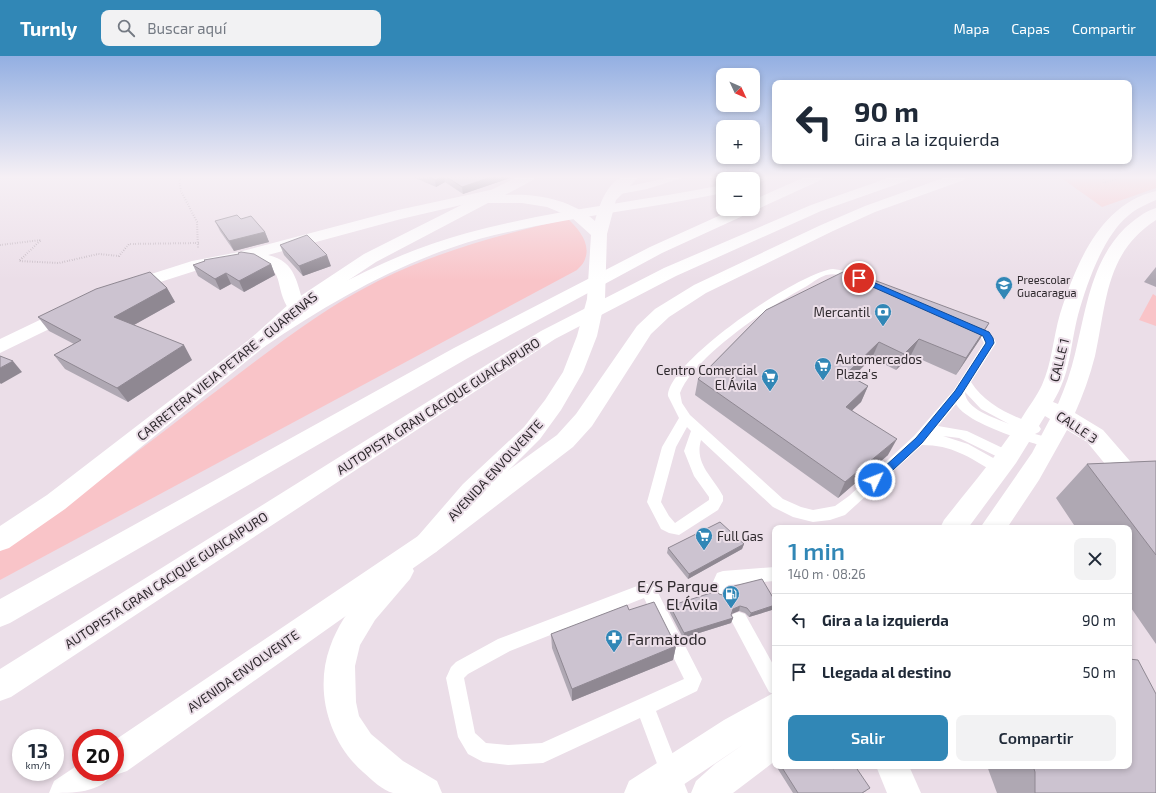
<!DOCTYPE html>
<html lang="es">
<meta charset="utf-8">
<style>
:root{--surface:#fff;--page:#f2f2f3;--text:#1f2937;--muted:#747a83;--line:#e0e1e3;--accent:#3187b6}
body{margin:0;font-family:"Exo 2",sans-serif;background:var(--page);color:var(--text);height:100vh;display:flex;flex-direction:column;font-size:15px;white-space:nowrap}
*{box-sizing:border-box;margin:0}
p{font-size:13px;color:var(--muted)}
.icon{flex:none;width:22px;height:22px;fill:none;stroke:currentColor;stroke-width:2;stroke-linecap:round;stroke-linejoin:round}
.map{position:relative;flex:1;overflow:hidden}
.drawer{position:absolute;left:772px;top:469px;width:360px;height:244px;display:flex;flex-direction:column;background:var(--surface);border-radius:8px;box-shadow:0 2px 6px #0003}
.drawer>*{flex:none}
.banner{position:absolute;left:772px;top:24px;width:360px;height:84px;border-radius:8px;box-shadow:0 2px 6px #0003;background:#fff;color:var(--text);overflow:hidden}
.needle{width:26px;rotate:134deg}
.tools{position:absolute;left:716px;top:12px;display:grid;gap:8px}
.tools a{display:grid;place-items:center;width:44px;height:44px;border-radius:8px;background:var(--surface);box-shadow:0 2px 6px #0003;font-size:20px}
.speed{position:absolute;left:12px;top:673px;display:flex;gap:8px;font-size:20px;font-weight:700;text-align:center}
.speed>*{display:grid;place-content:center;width:52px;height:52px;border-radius:50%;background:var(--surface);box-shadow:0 2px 6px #0003;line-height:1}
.speed small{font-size:10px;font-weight:400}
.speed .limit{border:6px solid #d22;background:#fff;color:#111}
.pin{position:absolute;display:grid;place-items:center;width:34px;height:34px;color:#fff;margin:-17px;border:2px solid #fff;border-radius:50%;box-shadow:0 1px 4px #0007}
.me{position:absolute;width:44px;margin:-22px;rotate:47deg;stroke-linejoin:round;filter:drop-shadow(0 0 3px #0008)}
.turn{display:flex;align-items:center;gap:14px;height:84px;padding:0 16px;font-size:18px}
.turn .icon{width:52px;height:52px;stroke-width:2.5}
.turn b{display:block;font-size:28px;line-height:34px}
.round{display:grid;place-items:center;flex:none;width:42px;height:42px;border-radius:8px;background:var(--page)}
.summary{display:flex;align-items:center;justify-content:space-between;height:68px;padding:0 16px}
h1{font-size:24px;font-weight:600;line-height:30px;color:var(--accent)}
.button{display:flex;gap:8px;margin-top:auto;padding:8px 16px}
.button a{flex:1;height:46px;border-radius:8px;background:var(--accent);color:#fff;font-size:16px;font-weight:600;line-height:46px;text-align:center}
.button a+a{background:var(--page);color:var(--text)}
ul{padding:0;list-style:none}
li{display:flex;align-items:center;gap:12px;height:52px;padding:0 16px;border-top:1px solid var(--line)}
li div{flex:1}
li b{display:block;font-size:15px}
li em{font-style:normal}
header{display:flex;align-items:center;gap:24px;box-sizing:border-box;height:56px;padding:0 20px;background:var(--accent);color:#fff}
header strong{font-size:19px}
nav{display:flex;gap:22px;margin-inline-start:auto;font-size:14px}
.search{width:280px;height:36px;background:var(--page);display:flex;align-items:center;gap:10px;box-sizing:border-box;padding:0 14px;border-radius:8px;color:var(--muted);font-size:15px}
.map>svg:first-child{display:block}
</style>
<header>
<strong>Turnly</strong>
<div class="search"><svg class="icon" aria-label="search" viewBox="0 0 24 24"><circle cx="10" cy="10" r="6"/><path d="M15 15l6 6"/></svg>Buscar aquí</div>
<nav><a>Mapa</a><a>Capas</a><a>Compartir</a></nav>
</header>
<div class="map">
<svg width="1156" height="737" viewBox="0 0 1156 737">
<rect width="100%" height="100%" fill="#ebdee8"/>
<g fill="#f9c4c8">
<polygon points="1060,121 1156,121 1156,132 1102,151"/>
<path d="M568,163c11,10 23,25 17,40 -1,4 -5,8 -8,11l-577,310v-29c77,-51 149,-109 223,-165 50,-38 99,-77 155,-105 60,-30 125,-47 190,-62z"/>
<polygon points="1153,238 1156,240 1156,270 1139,264"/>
</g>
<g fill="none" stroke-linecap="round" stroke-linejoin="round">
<g stroke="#aaa0a8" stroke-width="2" stroke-dasharray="0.5 2" stroke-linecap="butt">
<polyline points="182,121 179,124 181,135 197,166 198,193"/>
<polyline points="1103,121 1104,127 1122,121"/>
<polyline points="0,189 41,184 19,205 59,207 98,198 119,200 129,188 199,187"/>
</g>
<g fill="#fff" fill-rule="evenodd">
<polygon points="672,121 685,121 647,133 615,139 611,136 615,133"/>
<path d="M833,213l20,3 11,6 -5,3c-11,-3 -21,-9 -33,-6 -6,2 -13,7 -19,11 -34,18 -113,70 -127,107l2,10 8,12 93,84 18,8 12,3 22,-4 14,-10 65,-60 40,-46 30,-47 -4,-7 -17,-8 -2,-2 2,-2c12,-4 30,7 33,19l-25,39c15,24 42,34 68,44l2,3 -2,3 -4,2 19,5 2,4 -2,4 -5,1c-22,-7 -82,-24 -93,-44l-18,22 29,5 46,22 2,4 -2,4 -5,1 -49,-24 -16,-2 25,8 36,20 2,4 -2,4 -5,1 -5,-1c-25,-15 -42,-27 -72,-27l-77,70 -15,5 -17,2 -20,-5 -20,-10 -72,-67c-7,24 12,37 22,56v5l-5,9 -39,25 -10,-2 -8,-4 -14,-27 15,-55 17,-29 -11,-22c0,-35 131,-124 165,-127zM965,336l16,17 28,15c-14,-6 -44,-15 -44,-32zM687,371l4,4 -7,20 10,25 15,21v3l-34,23 -6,-7 -8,-14 15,-55z"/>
<polygon points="775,511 775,525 728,529 732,537 730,542 724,544 718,542 712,528 717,517 723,515"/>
<path d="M645,527l10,4 47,92 -5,12 -41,20 32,82h-20l-28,-75 -97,45 -35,2 -25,-3 -15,-8 -10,-17 -12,-59 5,-11 5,-5 42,-23zM644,542l40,81 -142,64 -34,2 -22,-2 -11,-10 -11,-55 4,-4 42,-23z"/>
<polygon points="739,556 745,558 775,612 775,639 769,636 731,564 733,558"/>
</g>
<g fill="#fff" fill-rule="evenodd">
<path d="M495,133l5,1 2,3 -2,3 -99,23 -133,36c29,7 28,28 37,52l-3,4 -6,2 -6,-2c-19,-27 0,-45 -44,-50l-45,8 -72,23 -6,-1 -3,-4 3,-4 69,-22 47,-9 159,-42z"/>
<path d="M1156,135v9c-9,4 -19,8 -27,15 -26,21 -42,68 -51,100 -8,31 -7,58 -25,87l5,2c7,-16 13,-33 17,-50 11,-44 16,-92 50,-126 9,-8 20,-17 31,-20v12c-51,33 -49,82 -61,136 -5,20 -12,39 -20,57l28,17 53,61v27l-9,-3 -60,-73 -20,-12 -28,50 -32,48h-27l52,-75 18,-34 -5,-3 -29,47 -48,65h-28l4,-8c27,-34 55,-67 79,-104 6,-10 14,-20 19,-31 10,-22 11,-47 18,-71 16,-50 40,-110 96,-123z"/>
<polygon points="71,249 78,251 80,255 78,259 0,297 0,283"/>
<path d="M401,503l9,4 4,8 -4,8 -35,41 -15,25 -5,21 1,36 3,14 12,18 32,27 34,20 5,12c-14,0 -35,0 -49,0 -10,-2 -22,-14 -30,-21 -34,-30 -49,-81 -33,-125 7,-20 19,-38 33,-54 11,-13 22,-28 38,-34z"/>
<polygon points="775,636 775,705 733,737 691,737 696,725 715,708 744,688 671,737 624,737 629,725 724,664"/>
<polygon points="876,710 909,710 921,737 887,737"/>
</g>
<path fill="#fff" fill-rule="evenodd" d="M517,121h18l-2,3 -28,15c31,-2 66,4 90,26 4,-15 12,-39 28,-44 4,-1 12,0 16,0l-23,23 -9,34 -2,65 -8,37 -14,36 -22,38 -21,29 -59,59 -45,54 -309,219 -12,4 -3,-1c-11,19 -39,19 -63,19l5,-12 27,-18v9h34v-32l303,-204 45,-52 61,-57 21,-27 18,-28 14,-36 10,-37 4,-64 -20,-18 -24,-10 -25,-4h-34l-112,59 -74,49 -38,36 -199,162 -56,39 -9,3v-25l47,-31 203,-156 40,-36 74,-49z"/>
<g fill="#fff" fill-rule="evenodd">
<polygon points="748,121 768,121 766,124 753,128 753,123 747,123"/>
<polygon points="805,121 823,121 821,124 662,197 468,302 10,567 0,571 0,543 454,292 650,191 734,153 753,153 753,144"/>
<polygon points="891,121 911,121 909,124 821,155 676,220 555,283 11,641 0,645 0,613 541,275 664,212 811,149"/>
<polygon points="946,121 966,121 964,124 875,156 833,175 706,237 669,261 651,278 592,370 573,391 436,496 427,499 418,496 414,488 418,480 557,379 576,358 637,270 655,253 694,229 821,169 865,150"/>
<path d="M723,129v8c-81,17 -164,25 -244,46 -78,22 -149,63 -215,108l-7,2 -7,-2 -3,-4 3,-4c67,-45 139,-85 217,-106 84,-23 171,-31 256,-48z"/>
</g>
</g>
<g fill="#afa8b3">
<polygon points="413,121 513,121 463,138 445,126 436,131"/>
<polygon points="241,163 265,176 269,186 234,195 220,175 215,165"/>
<polygon points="280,189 331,210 303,220 284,199"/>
<polygon points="204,204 271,208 275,219 244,236 231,228 220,234 198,220 193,209 205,205"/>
<polygon points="1156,211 1156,231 1144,226"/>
<polygon points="167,232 175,246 134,269 192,304 128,346 65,313 54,299 74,288 49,275 38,261"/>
<polygon points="766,254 989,267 980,283 956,319 911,299 896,314 872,302 852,321 868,330 861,346 852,354 888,399 838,442 695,339 698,323"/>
<polygon points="1156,405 1156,588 1129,549 1129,472 1076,472 1056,442 1087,408"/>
<polygon points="744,488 742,493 688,523 667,497 668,492"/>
<polygon points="734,530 775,545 775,553 749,561 745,557 739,555 732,557 731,559 733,562 731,567 683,582 669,555 670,550 719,538 726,540 732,538"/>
<polygon points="629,554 676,590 673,604 572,645 552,592 551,578"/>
<polygon points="776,710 831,710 833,713 866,735 863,737 793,737"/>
<polygon points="987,710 1129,710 1156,737 997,737"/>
</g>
<g fill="#8f8892">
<polygon points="441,121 444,121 445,126 436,131 435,124"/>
<polygon points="491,121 513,121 463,138 462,131"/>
<polygon points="265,176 269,186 234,195 229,185"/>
<polygon points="327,199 331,210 303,220 299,210"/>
<polygon points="271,208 275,219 244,236 239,225"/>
<polygon points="226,217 231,228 220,234 215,223"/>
<polygon points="167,232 175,246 123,275 114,261"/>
<polygon points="989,267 980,283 956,319 966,302"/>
<polygon points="919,283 911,299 896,314 904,298"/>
<polygon points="879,286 872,302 839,334 846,318"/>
<polygon points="184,289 192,304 128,346 117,332"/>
<polygon points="13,305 22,316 1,328 0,327 0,312"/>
<polygon points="868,330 861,346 839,367 846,351"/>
<polygon points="897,383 888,399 838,442 845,426"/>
<polygon points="744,488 742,493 688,523 689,518"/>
<polygon points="775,549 775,553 749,561 751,557"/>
<polygon points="740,550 739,555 732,558 733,553"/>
<polygon points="733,562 731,567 683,582 684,577"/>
<polygon points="676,590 673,604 572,645 572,633"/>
</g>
<g fill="#ccc3d0" stroke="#8f8892">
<polygon points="429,121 441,121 435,124"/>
<polygon points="447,121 491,121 462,131"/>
<polygon points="237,159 241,163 251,160 265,176 229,185 215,165"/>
<polygon points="307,179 327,199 299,210 280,189"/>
<polygon points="241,196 254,198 271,208 239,225 226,217 215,223 193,209 205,205 204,204 239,198 238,197"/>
<polygon points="847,214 989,267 966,302 919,283 904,298 879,286 846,318 868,330 846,351 897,383 845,426 698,323 766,254"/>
<polygon points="150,216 167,232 114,261 184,289 117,332 54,299 81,284 38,261 96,233"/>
<polygon points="0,300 13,305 0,312"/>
<polygon points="1156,405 1156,499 1087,408"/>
<polygon points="720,466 744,488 689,518 668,492"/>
<polygon points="762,523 775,545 775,549 751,557 747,552 740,550 733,553 731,559 733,562 684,577 670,550 717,535 719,538 726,540 733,538 734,530"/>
<polygon points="654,546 676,590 572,633 551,578 627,549 629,554"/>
<polygon points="1129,603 1138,604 1156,638 1156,737 1035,737 1035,716 1033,710 1129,710"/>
<polygon points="781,710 831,710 833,713 837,710 855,710 870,732 862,737 798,737"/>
</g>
<linearGradient id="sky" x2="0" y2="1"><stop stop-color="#93afe2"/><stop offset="0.54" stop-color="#f6f0f5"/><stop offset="1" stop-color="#f6f0f5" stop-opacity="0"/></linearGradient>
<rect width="1156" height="224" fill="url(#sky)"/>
<polygon fill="#1a73e8" stroke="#114b97" points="859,220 989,276 993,282 994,287 961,339 922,387 879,427 875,428 870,424 872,422 916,382 955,335 986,287 983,280 857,224 856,222"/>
<defs>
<symbol id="school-pin" viewBox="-11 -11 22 30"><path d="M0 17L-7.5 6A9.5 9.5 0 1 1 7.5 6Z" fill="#3187b6" stroke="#ebdee8"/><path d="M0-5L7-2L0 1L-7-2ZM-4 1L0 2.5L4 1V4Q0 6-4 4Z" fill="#fff"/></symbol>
<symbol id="bank-pin" viewBox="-11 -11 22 30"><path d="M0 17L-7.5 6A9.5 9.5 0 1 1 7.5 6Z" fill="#3187b6" stroke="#ebdee8"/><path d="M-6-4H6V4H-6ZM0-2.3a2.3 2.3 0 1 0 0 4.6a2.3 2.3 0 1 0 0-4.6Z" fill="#fff"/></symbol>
<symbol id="supermarket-pin" viewBox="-11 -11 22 30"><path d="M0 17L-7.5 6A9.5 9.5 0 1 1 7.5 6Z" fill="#3187b6" stroke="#ebdee8"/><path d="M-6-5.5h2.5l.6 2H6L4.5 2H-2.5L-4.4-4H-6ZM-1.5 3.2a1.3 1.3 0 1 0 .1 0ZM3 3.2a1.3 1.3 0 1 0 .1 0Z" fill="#fff"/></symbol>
<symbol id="fuel-pin" viewBox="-11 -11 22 30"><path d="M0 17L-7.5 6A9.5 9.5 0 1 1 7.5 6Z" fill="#3187b6" stroke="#ebdee8"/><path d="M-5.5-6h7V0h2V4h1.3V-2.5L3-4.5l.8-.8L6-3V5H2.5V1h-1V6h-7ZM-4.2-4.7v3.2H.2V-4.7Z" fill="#fff"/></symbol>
<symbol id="pharmacy-pin" viewBox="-11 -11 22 30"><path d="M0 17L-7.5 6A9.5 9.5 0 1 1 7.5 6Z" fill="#3187b6" stroke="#ebdee8"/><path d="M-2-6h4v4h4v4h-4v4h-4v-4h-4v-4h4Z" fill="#fff"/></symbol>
</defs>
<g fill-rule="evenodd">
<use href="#school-pin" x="994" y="219" width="20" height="27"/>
<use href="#bank-pin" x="873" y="246" width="20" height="27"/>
<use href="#supermarket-pin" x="813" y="300" width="20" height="27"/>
<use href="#supermarket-pin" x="760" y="311" width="20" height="27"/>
<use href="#supermarket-pin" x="694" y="470" width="20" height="27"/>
<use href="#fuel-pin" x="721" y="528" width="20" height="27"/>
<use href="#pharmacy-pin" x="604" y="572" width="20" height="27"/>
</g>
<g text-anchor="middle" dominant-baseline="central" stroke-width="4" stroke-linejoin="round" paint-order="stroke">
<g font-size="11" fill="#2f2a2e" stroke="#ebdee8" text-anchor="start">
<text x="1017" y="223">Preescolar<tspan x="1017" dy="13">Guacaragua</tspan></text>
</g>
<g font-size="13" fill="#2f2a2e" stroke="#ebdee8" text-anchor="end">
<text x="870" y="256">Mercantil</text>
<text x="836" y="303" text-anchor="start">Automercados<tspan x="836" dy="15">Plaza's</tspan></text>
<text x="757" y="314">Centro Comercial<tspan x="757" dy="15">El Ávila</tspan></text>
<text x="717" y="480" text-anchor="start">Full Gas</text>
</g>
<g font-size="13" fill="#2f2a2e" stroke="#ebdee8">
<text transform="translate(1059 304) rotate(-76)">CALLE 1</text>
<text transform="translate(227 310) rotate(-39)">CARRETERA VIEJA PETARE - GUARENAS</text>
<text transform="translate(438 350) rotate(-33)">AUTOPISTA GRAN CACIQUE GUAICAIPURO</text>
<text transform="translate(1077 371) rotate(34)">CALLE 3</text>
<text transform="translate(495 414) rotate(-47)">AVENIDA ENVOLVENTE</text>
<text transform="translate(166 524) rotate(-33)">AUTOPISTA GRAN CACIQUE GUAICAIPURO</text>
<text transform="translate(243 615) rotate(-35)">AVENIDA ENVOLVENTE</text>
</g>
<g font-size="16" fill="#2f2a2e" stroke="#ebdee8" text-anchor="end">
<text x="718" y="529">E/S Parque<tspan x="718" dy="18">El Ávila</tspan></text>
<text x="627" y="582" text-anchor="start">Farmatodo</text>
</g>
</g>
</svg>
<div class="tools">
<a><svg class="needle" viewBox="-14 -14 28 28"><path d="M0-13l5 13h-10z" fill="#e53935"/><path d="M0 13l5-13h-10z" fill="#747a83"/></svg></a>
<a>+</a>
<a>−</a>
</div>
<div class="speed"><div>13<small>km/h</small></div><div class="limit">20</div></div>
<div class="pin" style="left:859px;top:222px;background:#d93025"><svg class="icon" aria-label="arrive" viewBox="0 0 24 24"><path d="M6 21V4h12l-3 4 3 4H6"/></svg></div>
<svg class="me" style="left:875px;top:424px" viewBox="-20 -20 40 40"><circle r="17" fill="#1a73e8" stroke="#fff" stroke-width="3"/><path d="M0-11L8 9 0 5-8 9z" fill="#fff"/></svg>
<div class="banner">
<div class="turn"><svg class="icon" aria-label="left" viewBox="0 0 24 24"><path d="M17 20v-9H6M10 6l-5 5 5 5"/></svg><div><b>90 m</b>Gira a la izquierda</div></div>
</div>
<section class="drawer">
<div class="summary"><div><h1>1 min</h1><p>140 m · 08:26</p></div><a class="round"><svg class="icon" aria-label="close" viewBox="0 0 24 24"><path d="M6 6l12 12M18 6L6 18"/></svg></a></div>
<ul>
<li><svg class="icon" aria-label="left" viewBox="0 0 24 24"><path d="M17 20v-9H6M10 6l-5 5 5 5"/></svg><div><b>Gira a la izquierda</b></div><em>90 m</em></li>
<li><svg class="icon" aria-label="arrive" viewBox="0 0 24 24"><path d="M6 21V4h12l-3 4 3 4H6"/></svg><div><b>Llegada al destino</b></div><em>50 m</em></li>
</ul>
<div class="button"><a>Salir</a><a>Compartir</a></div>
</section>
</div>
